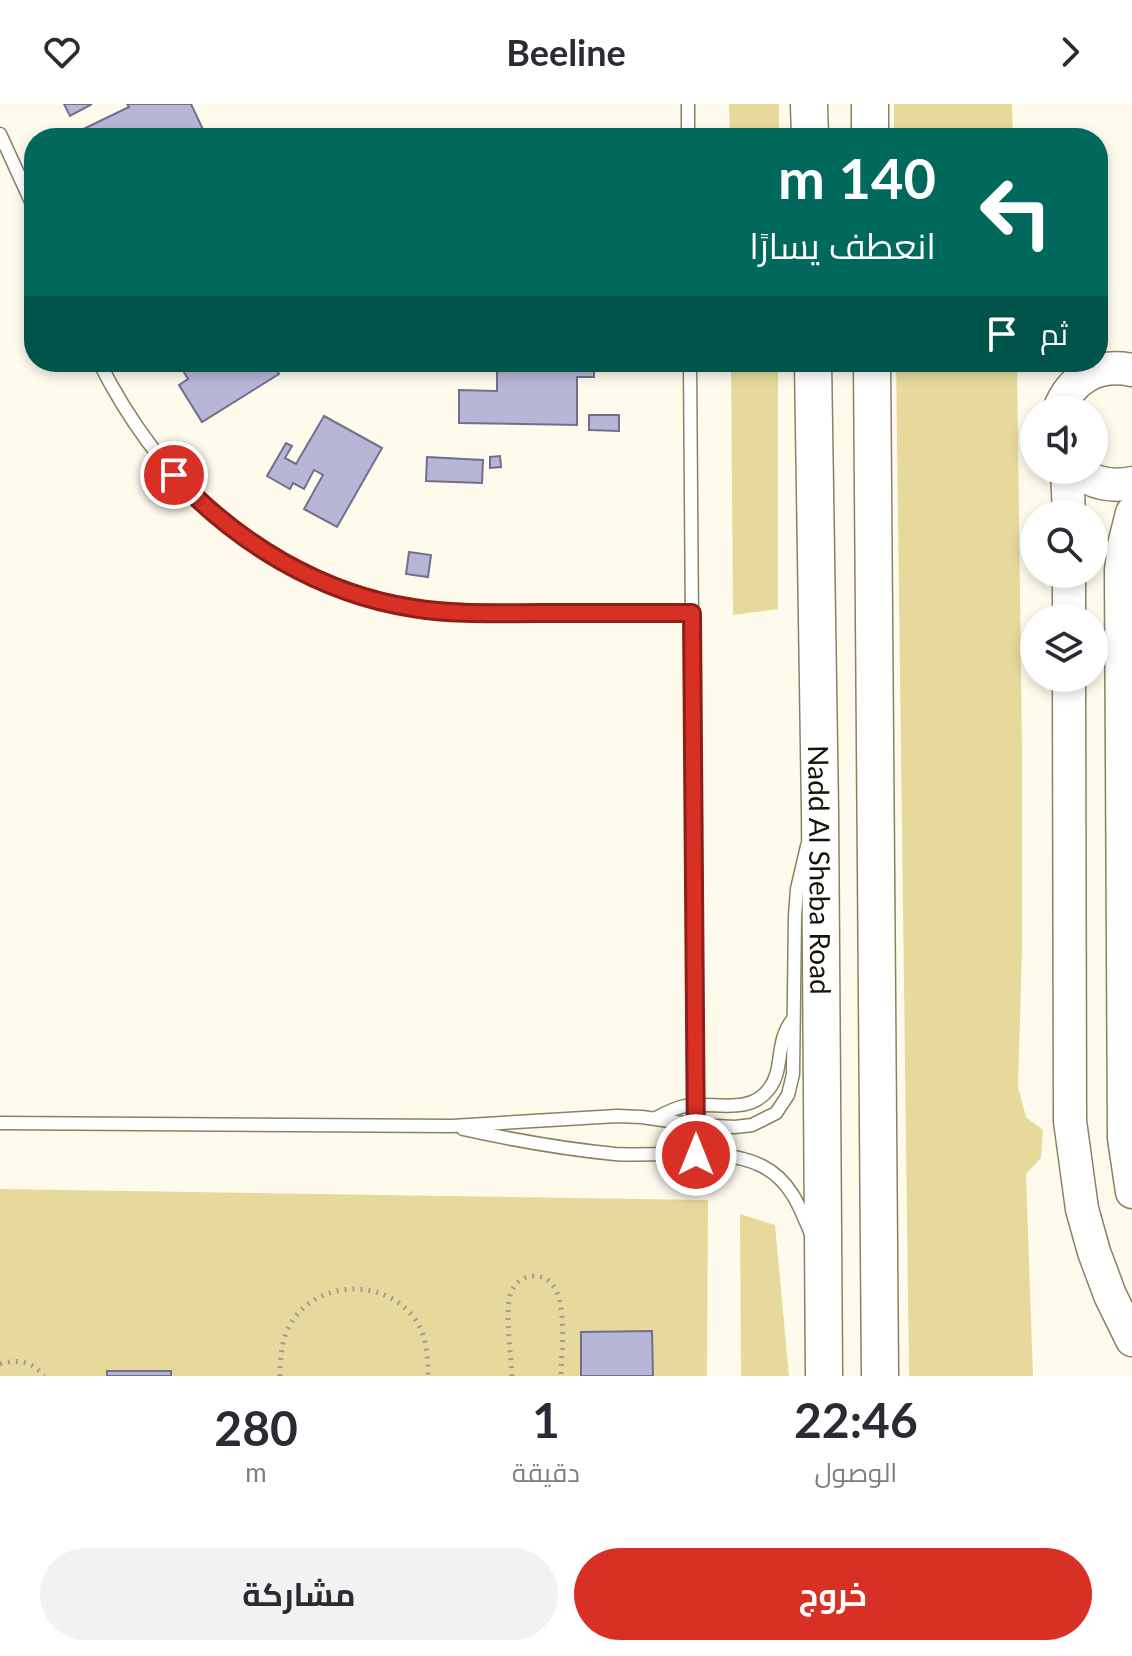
<!DOCTYPE html>
<html lang="ar">
<meta charset="utf-8">
<style>
:root{--surface:#fff;--page:#f2f2f3;--text:#2b2b33;--muted:#7c7c81;--accent:#d93025}
body{margin:0;font-family:Lato,Cairo,sans-serif;background:var(--page);color:var(--text);direction:rtl;height:100vh;display:flex;flex-direction:column;font-size:30px;white-space:nowrap}
*{box-sizing:border-box;margin:0}
p{font-size:26px;color:var(--muted)}
.icon{flex:none;width:44px;height:44px;fill:none;stroke:currentColor;stroke-width:2;stroke-linecap:round;stroke-linejoin:round}
.map{position:relative;height:1272px;overflow:hidden;direction:ltr}
.details{display:flex;flex-direction:column;background:var(--surface);flex:1}
.details>*{flex:none}
.banner{position:absolute;left:24px;top:24px;width:1084px;height:244px;border-radius:32px;box-shadow:0 4px 12px #0003;direction:rtl;background:#00695c;color:#fff;overflow:hidden}
.buttons{position:absolute;left:1020px;top:292px;display:grid;gap:16px}
.buttons a{display:grid;place-items:center;width:88px;height:88px;border-radius:50%;background:var(--surface);box-shadow:0 4px 12px #0003;font-size:40px}
.pin{position:absolute;display:grid;place-items:center;width:68px;height:68px;color:#fff;margin:-34px;border:4px solid #fff;border-radius:50%;box-shadow:0 2px 8px #0007}
.me{position:absolute;width:88px;margin:-44px;rotate:0deg;stroke-linejoin:round;filter:drop-shadow(0 0 6px #0008)}
.turn{display:flex;align-items:center;gap:28px;height:168px;padding:0 40px;font-size:36px}
.turn .icon{width:104px;height:104px;stroke-width:2.5}
.turn b{display:block;font-size:56px;line-height:68px}
.then{display:flex;align-items:center;height:76px;padding:0 40px;background:#0003;gap:16px;font-size:30px}
.eta{display:flex;justify-content:space-evenly;align-items:center;height:136px;text-align:center}
.eta b{font-size:48px;font-weight:700;line-height:56px}
.cta{display:flex;gap:16px;margin-top:auto;padding:16px 40px}
.cta a{flex:1;height:92px;border-radius:48px;background:var(--accent);color:#fff;font-size:32px;font-weight:700;line-height:92px;text-align:center}
.cta a+a{background:var(--page);color:var(--text)}
header{display:flex;justify-content:space-between;align-items:center;height:104px;padding:0 40px;background:var(--surface);font-size:36px;font-weight:700}
.map>svg:first-child{display:block}
</style>
<header><svg class="icon" aria-label="forward" viewBox="0 0 24 24"><path d="M9 5l7 7-7 7"/></svg>Beeline<svg class="icon" aria-label="heart" viewBox="0 0 24 24"><path d="M12 20l-8-8c-3-5 5-10 8-4 3-6 11-1 8 4z"/></svg></header>
<div class="map">
<svg width="1132" height="1272" viewBox="0 0 1132 1272">
<rect width="100%" height="100%" fill="#fefbed"/>
<g fill="#e7d99c">
<polygon points="729,0 779,0 779,34 730,34"/>
<polygon points="894,0 1012,0 1013,34 894,34"/>
<polygon points="731,258 778,258 778,505 733,511"/>
<polygon points="896,258 1017,258 1022,642 1022,846 1018,982 1026,1013 1043,1026 1041,1054 1026,1070 1033,1272 909,1272"/>
<polygon points="0,1085 708,1096 707,1272 0,1272"/>
<polygon points="740,1110 775,1121 789,1272 741,1272"/>
</g>
<g fill="#b8b6d6" stroke="#716f8c" stroke-width="2">
<polygon points="64,0 92,0 70,12"/>
<polygon points="127,0 191,0 207,34 75,34 73,30 129,3"/>
<polygon points="178,258 272,258 279,270 202,318 179,281 188,275"/>
<polygon points="471,258 594,258 594,273 577,273 577,321 459,319 459,286 497,287 497,266 471,266"/>
<polygon points="589,311 619,311 619,327 589,326"/>
<polygon points="324,312 382,344 337,423 304,405 323,371 314,366 304,385 293,379 290,385 267,372 286,339 292,342 285,354 296,360"/>
<polygon points="500,352 501,363 490,364 490,353"/>
<polygon points="427,353 483,356 482,379 426,377"/>
<polygon points="409,448 431,451 428,473 406,470"/>
<polygon points="652,1227 653,1272 581,1272 581,1228"/>
<rect x="107" y="1267" width="64" height="5"/>
</g>
<g fill="none" stroke-linecap="round" stroke-linejoin="round">
<defs>
<g id="service">
<polyline points="688,0 688,34"/>
<polyline points="0,30 34,104"/>
<path d="M99,258c64,127 169,222 313,246 40,7 81,5 122,5 52,0 105,0 158,0"/>
<polyline points="690,258 696,1051"/>
<path d="M656,1014c9,-5 19,-10 29,-12 29,-5 63,10 84,-17 16,-21 5,-46 24,-70"/>
<polyline points="0,1019 452,1022 617,1012 642,1013 696,1021 735,1023 752,1021 776,1009 788,991 793,970 795,812 797,785 807,742"/>
<path d="M463,1025c50,11 101,20 152,25 44,3 108,-8 147,12 28,14 38,41 49,68"/>
</g>
<g id="tertiary">
<path d="M1059,306c12,-32 39,-47 73,-40"/>
<polyline points="1067,366 1069,410"/>
<path d="M1077,366c15,14 36,17 55,13"/>
<polyline points="1132,409 1124,441 1121,466 1124,1034 1132,1088"/>
<polyline points="1069,470 1069,514"/>
<polyline points="1069,574 1070,1017 1082,1105 1094,1148 1110,1191 1132,1236"/>
</g>
<g id="secondary">
<polyline points="809,0 810,34"/>
<polyline points="870,0 870,34"/>
<path id="s1" d="M813,258l7,449 4,565"/>
<polyline points="872,258 880,1272"/>
</g>
</defs>
<use href="#service" stroke="#898262" stroke-width="15"/>
<use href="#tertiary" stroke="#898262" stroke-width="35"/>
<use href="#secondary" stroke="#898262" stroke-width="39"/>
<g stroke="#a29f92" stroke-width="5" stroke-dasharray="2 6" stroke-linecap="butt">
<path d="M0,1260c17,-5 32,-3 44,12"/>
<path d="M280,1272c0,-14 1,-29 6,-43 22,-54 100,-59 131,-11 10,17 11,35 11,54"/>
<path d="M512,1272c-1,-21 -7,-62 -2,-80 3,-11 11,-19 22,-20 41,-3 29,74 29,100"/>
</g>
<use href="#service" stroke="#fff" stroke-width="12"/>
<use href="#tertiary" stroke="#fff" stroke-width="32"/>
<use href="#secondary" stroke="#fff" stroke-width="36"/>
</g>
<g fill="none" stroke-linecap="round" stroke-linejoin="round">
<defs>
<path id="route" d="M174,371c63,68 147,119 239,133 42,7 85,5 127,5 51,0 101,0 152,0l4,542"/>
</defs>
<use href="#route" stroke="#8d1f18" stroke-width="20"/>
<use href="#route" stroke="#d93025" stroke-width="14"/>
</g>
<g text-anchor="middle" dominant-baseline="central" stroke-width="8" stroke-linejoin="round" paint-order="stroke">
<g font-size="28" fill="#161307" stroke="#fff">
<text stroke="none"><textPath href="#s1" startOffset="508">Nadd Al Sheba Road</textPath></text>
</g>
</g>
</svg>
<div class="buttons">
<a><svg class="icon" aria-label="sound" viewBox="0 0 24 24"><path d="M4 9h4l5-4v14l-5-4H4zM17 9q2 3 0 6"/></svg></a>
<a><svg class="icon" aria-label="search" viewBox="0 0 24 24"><circle cx="10" cy="10" r="6"/><path d="M15 15l6 6"/></svg></a>
<a><svg class="icon" aria-label="layers" viewBox="0 0 24 24"><path d="M12 4l9 5-9 5-9-5zM3 14l9 5 9-5"/></svg></a>
</div>
<div class="pin" style="left:174px;top:371px;background:#d93025"><svg class="icon" aria-label="arrive" viewBox="0 0 24 24"><path d="M6 21V4h12l-3 4 3 4H6"/></svg></div>
<svg class="me" style="left:696px;top:1051px" viewBox="-20 -20 40 40"><circle r="17" fill="#d93025" stroke="#fff" stroke-width="3"/><path d="M0-11L8 9 0 5-8 9z" fill="#fff"/></svg>
<div class="banner">
<div class="turn"><svg class="icon" aria-label="left" viewBox="0 0 24 24"><path d="M17 20v-9H6M10 6l-5 5 5 5"/></svg><div><b>140 m</b>انعطف يسارًا</div></div>
<div class="then">ثم<svg class="icon" aria-label="arrive" viewBox="0 0 24 24"><path d="M6 21V4h12l-3 4 3 4H6"/></svg></div>
</div>
</div>
<section class="details">
<div class="eta">
<div><b>22:46</b><p>الوصول</p></div>
<div><b>1</b><p>دقيقة</p></div>
<div><b>280</b><p>m</p></div>
</div>
<div class="cta"><a>خروج</a><a>مشاركة</a></div>
</section>
